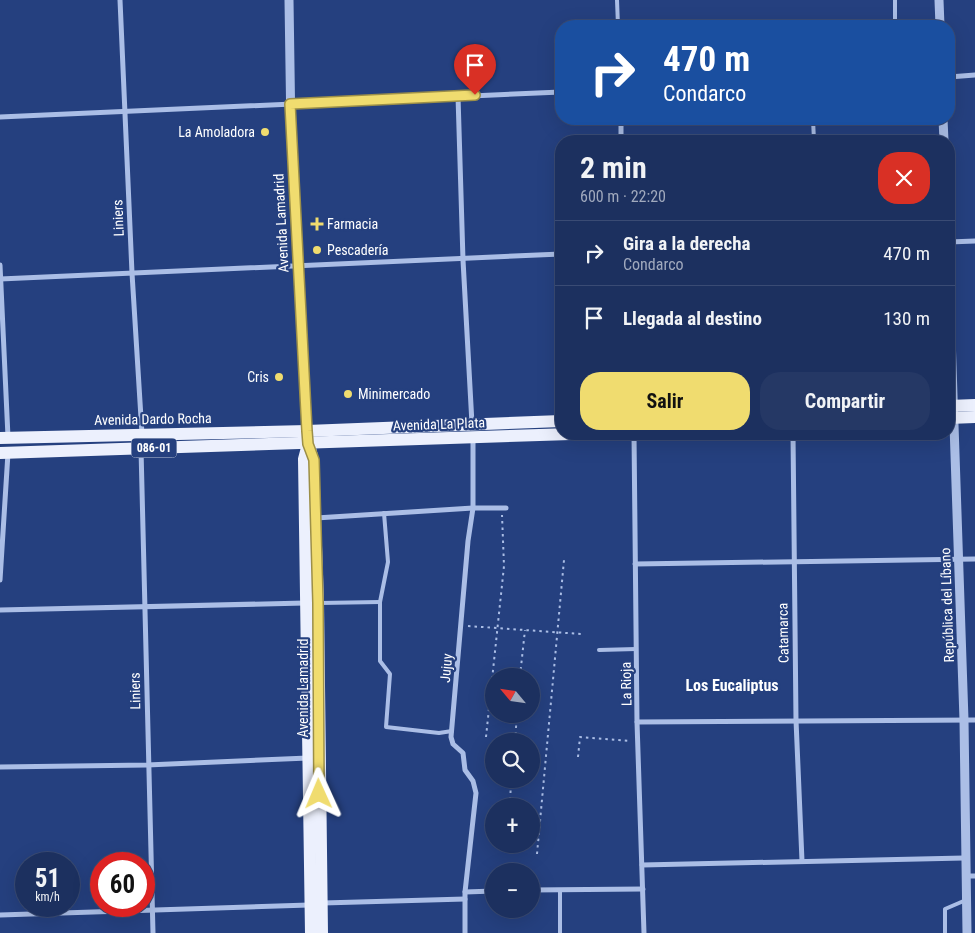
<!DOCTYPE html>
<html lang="es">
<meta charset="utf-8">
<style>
:root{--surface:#1c305f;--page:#253865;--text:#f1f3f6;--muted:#a0a9bd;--line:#3a4b74;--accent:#f0dc6f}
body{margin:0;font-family:"Roboto Condensed",sans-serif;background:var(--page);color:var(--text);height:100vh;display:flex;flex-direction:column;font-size:19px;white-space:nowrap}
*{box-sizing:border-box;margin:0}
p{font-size:16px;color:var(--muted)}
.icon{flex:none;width:28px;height:28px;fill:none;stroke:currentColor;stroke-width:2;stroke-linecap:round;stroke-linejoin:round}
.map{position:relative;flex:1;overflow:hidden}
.side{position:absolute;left:555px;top:135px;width:400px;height:305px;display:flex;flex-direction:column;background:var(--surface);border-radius:20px;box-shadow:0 5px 20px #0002,0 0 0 1px var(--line)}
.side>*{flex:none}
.banner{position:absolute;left:555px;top:20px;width:400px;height:105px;border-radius:20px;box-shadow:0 5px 20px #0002,0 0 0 1px var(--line);background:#1a4fa0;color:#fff;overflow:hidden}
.needle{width:32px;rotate:299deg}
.tools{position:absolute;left:485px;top:668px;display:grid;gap:10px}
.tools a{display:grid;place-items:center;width:55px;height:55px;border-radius:50%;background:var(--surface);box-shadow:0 5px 20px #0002,0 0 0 1px var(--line);font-size:25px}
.speed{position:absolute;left:15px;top:852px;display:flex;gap:10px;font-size:25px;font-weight:700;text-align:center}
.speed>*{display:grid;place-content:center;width:65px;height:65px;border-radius:50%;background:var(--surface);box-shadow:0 5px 20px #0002,0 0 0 1px var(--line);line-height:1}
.speed small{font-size:12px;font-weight:400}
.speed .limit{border:8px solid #d22;background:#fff;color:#111}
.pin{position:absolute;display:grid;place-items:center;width:42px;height:42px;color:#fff;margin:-51px -21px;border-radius:50% 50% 50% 0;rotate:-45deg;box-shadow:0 0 5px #0007}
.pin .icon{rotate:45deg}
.me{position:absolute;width:55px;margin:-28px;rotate:359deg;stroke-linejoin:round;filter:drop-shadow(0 0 4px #0008)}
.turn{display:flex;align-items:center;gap:18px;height:105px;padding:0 25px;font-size:22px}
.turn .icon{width:65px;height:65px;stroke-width:2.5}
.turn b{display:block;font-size:35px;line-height:42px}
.round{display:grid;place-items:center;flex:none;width:52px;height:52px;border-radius:20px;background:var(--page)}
.head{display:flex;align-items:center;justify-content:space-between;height:85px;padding:0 25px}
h1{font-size:30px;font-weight:700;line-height:38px}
.cta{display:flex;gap:10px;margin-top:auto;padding:10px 25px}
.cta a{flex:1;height:58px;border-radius:20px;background:var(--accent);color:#111;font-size:20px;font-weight:700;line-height:58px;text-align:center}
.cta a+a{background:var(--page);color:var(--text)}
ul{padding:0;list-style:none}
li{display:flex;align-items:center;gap:15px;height:65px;padding:0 25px;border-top:1px solid var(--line)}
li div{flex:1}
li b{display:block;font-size:19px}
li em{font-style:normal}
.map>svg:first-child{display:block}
</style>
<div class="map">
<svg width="975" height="933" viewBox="0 0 975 933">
<rect width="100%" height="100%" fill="#25407f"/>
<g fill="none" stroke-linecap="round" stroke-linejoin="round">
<g stroke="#abbee6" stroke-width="2" stroke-dasharray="2.5 4" stroke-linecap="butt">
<polyline points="468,626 581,634"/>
<polyline points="520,676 525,630"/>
<polyline points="486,737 504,566 502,515"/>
<polyline points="515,741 517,714"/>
<polyline points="578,757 580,737 631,741"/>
<polyline points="510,806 511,779"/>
<polyline points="537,854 564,560"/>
</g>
<g stroke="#abbee6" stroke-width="4">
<polyline points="617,0 618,26"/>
<polyline points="895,0 895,26"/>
<polyline points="813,119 814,141"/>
<polyline points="384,513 388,562 380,602 380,661 390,674 386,727 439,733 452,731"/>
<polyline points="320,603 380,602"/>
<polyline points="599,650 636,649"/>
<polyline points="560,933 560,890"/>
<polyline points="945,933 945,909 966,900"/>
</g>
<g stroke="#abbee6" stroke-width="5">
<polyline points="120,0 132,273 142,434"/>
<polyline points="949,77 975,75"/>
<polyline points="458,96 463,260 472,424"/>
<polyline points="0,117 561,92"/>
<polyline points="621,119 621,141"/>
<polyline points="949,242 975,241"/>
<polyline points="0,265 8,437"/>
<polyline points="0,279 561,254"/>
<polyline points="634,434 637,722 644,933"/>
<polyline points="793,434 796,720 802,861"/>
<polyline points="141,449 153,933"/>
<polyline points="316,518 473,508 506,508"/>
<polyline points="635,564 975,559"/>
<polyline points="0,580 8,453"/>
<polyline points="0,610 305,603"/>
<polyline points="637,722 975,720"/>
<polyline points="0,767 147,765 308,758"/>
<polyline points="642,865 964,858"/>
<polyline points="965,876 975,876"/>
<polyline points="531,890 643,889"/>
<polyline points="465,892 494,891"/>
<polyline points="323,903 465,899"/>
<polyline points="0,915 309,905"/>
<polyline points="465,933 465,892 476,793 473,781 465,770 463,753 453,744 451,737 468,541 473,508 473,439"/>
</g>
<g stroke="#abbee6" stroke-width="9">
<polyline points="289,0 291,134 307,431"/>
<polyline points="939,0 940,26"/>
<polyline points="943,119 944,141"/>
<polyline points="949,277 964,720 967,933"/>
</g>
<g stroke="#ecf0fd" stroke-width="12">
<polyline points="949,406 975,405"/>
<polyline points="949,418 975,417"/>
<polyline points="307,437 313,460 318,603 322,933"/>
<polyline points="0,438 307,431 561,421"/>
<polyline points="308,444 304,459 311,933"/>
<polyline points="0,453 571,434"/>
</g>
</g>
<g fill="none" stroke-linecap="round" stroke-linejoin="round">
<defs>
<polyline id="route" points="319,794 318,603 314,460 308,444 307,431 290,104 475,95"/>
</defs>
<use href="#route" stroke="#9c8f48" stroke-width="12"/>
<use href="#route" stroke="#f0dc6f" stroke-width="9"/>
</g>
<g fill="#f0dc6f" stroke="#25407f" stroke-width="2">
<circle cx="265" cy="132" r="5"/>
<path d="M314.5 216.5h5v5h5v5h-5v5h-5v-5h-5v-5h5z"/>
<circle cx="317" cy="250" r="5"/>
<circle cx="279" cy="377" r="5"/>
<circle cx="348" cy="394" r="5"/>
</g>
<g text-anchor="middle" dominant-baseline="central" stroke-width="4.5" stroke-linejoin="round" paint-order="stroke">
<rect fill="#25407f" stroke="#bec6d9" stroke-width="1" x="131.5" y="438.5" width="45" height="19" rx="4"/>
<g font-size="12" font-weight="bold" fill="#fff">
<text x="154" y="448">086-01</text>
</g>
<g font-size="14" fill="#fff" stroke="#25407f" text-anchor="start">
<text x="255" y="132" text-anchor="end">La Amoladora</text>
<text x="327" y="224">Farmacia</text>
<text x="327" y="250">Pescadería</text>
<text x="269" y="377" text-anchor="end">Cris</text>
<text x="358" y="394">Minimercado</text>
</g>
<g font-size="14" fill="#fff" stroke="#25407f">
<text transform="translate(118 218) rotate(-92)">Liniers</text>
<text transform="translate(281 223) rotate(-93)">Avenida Lamadrid</text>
<text transform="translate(153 419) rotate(-1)">Avenida Dardo Rocha</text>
<text transform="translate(439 424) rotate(-2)">Avenida La Plata</text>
<text transform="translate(947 605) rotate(-92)">República del Líbano</text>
<text transform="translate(783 633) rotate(-91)">Catamarca</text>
<text transform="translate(446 668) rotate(-85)">Jujuy</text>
<text transform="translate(626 684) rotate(-91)">La Rioja</text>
<text transform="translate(303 688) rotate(-90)">Avenida Lamadrid</text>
<text transform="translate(135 691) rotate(-91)">Liniers</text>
</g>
<g font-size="16" font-weight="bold" fill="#fff" stroke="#25407f">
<text x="732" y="685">Los Eucaliptus</text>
</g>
</g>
</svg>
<div class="tools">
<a><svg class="needle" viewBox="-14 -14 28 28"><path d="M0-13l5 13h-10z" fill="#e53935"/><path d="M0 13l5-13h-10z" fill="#a0a9bd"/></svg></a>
<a><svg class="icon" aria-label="search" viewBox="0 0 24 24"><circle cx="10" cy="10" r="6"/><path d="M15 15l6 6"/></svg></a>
<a>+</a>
<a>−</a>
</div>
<div class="speed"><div>51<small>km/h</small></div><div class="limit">60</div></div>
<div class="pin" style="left:475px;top:95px;background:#d93025"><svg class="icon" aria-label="arrive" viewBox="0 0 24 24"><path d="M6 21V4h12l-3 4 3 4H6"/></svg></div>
<svg class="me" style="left:319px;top:794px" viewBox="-20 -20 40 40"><path d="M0-17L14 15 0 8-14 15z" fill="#f0dc6f" stroke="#fff" stroke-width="4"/></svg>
<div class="banner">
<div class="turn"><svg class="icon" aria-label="right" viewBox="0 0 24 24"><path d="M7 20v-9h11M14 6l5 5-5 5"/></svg><div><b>470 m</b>Condarco</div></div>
</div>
<section class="side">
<div class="head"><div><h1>2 min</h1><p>600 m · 22:20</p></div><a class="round" style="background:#d93025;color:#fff"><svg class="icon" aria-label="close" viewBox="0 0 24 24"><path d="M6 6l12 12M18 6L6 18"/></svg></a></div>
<ul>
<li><svg class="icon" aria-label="right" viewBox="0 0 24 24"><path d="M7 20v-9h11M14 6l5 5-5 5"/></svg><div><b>Gira a la derecha</b><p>Condarco</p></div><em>470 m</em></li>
<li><svg class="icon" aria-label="arrive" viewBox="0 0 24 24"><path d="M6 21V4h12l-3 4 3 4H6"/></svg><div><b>Llegada al destino</b></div><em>130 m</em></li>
</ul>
<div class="cta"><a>Salir</a><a>Compartir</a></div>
</section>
</div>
